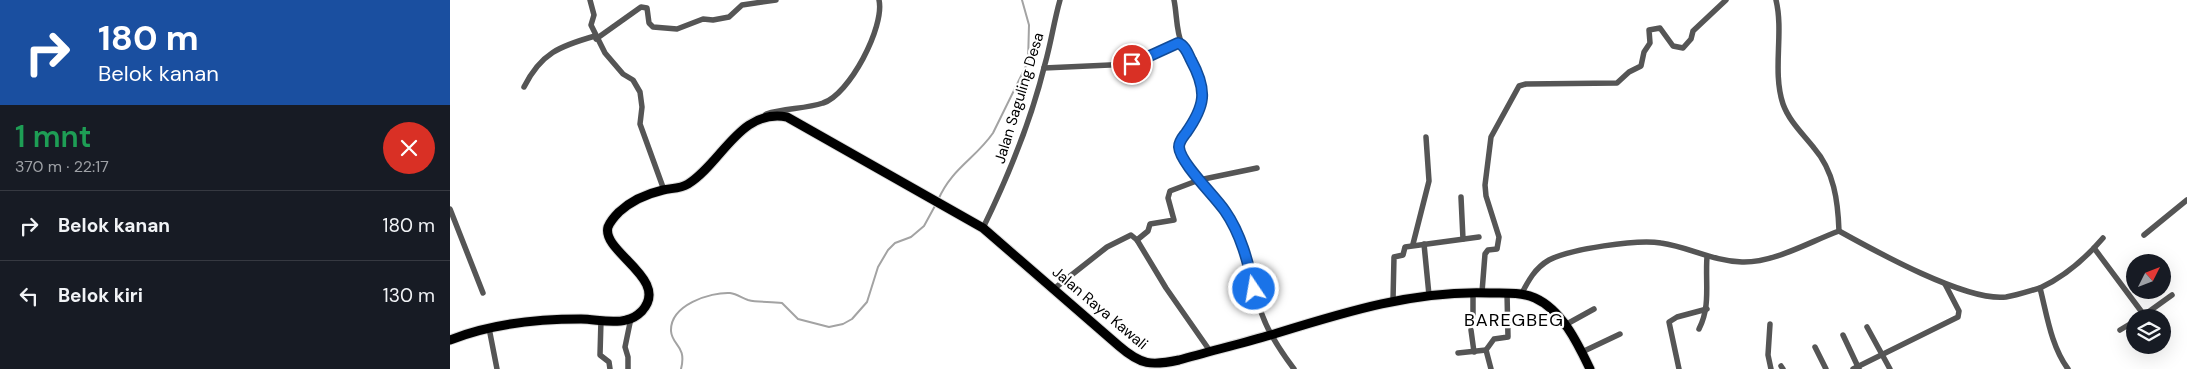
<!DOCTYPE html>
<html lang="id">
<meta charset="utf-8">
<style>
:root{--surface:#171b24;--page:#242831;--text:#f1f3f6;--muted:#9ea1a6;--line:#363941}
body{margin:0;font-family:"DM Sans",sans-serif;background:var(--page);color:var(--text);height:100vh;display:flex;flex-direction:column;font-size:19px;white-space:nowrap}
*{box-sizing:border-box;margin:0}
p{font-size:16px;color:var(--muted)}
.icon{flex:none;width:28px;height:28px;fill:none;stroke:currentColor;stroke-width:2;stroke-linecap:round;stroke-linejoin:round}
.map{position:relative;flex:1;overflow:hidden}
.sheet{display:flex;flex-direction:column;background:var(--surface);width:450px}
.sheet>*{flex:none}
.guide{background:#1a4fa0;color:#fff;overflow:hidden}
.needle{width:32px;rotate:48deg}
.buttons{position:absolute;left:1676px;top:254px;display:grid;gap:10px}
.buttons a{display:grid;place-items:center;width:45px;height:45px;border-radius:50%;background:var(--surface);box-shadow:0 5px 20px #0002;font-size:25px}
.pin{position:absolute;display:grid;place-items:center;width:42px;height:42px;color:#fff;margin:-21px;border:2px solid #fff;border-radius:50%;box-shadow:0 1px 5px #0007}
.me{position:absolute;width:55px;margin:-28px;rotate:348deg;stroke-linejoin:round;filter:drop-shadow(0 0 4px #0008)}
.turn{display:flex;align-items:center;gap:18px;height:105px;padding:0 15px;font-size:22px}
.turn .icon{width:65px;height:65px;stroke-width:2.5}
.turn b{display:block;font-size:35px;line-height:42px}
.round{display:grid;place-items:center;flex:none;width:52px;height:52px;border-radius:26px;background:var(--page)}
.headline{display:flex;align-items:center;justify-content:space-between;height:85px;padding:0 15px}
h1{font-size:30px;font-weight:600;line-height:38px;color:#1e9e55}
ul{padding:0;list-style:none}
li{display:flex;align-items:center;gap:15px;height:70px;padding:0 15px;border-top:1px solid var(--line)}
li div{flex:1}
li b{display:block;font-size:19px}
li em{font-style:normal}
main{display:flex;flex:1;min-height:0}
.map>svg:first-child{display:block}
</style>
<main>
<section class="sheet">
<div class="guide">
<div class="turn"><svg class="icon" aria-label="right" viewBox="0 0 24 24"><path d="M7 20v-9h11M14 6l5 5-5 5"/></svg><div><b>180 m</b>Belok kanan</div></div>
</div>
<div class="headline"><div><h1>1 mnt</h1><p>370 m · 22:17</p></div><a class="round" style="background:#d93025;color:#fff"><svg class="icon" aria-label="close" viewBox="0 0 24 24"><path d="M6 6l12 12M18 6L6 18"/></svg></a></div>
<ul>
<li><svg class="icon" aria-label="right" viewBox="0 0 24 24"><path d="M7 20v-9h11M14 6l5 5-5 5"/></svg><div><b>Belok kanan</b></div><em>180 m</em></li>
<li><svg class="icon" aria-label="left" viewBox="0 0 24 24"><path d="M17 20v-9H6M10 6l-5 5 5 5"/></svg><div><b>Belok kiri</b></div><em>130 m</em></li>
</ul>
</section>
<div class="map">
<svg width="1737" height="369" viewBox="0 0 1737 369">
<rect width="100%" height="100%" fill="#fff"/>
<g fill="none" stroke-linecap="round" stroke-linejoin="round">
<g stroke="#a3a3a3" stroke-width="2">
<path d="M488,200c14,-32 37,-41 55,-67l35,-71 1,-37 -7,-25"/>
<path d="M231,369c6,-24 -9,-23 -10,-38 -1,-26 39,-39 59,-38 7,1 12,5 18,7 11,3 23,1 34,3l16,16 31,8 14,-3 9,-5 15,-17 11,-35 10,-17 7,-7 16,-6 13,-11 12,-22"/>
</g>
<defs>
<path id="highway" d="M0,340c40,-16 88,-21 131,-21 14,0 31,5 45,1 6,-1 12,-5 16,-9 29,-32 -41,-59 -34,-84 2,-5 7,-11 11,-15 13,-12 27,-18 44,-22 8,-2 17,-1 25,-6 34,-21 52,-76 99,-67l196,111 136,118c22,19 32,20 60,14 32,-9 64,-17 95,-26 71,-22 141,-44 216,-41 15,0 31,-1 45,5 27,12 43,46 55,71"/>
</defs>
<use href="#highway" stroke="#dbdbdb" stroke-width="11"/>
<g stroke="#555" stroke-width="5.5">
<polyline points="140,0 144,15 141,25 155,53 173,74 183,80 190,92 192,107 190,124 214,190"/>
<path d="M724,0c3,14 2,32 8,44 8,17 24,36 21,56 -2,15 -25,36 -24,47 1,18 40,52 50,70 18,32 20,67 34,100 7,19 19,36 31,52"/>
<polyline points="146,39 191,7 197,8 199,23 203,27 227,29 253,19 263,20 279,17 292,5 326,0"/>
<path d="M594,68l88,-4c15,-4 31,-15 46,-21l4,1"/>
<path d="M74,87c17,-34 36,-41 71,-51"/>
<path d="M316,114c19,-6 39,-5 57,-11 26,-8 62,-76 56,-103"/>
<polyline points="1011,197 1013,239"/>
<polyline points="0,209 33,293"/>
<path d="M533,228c26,-53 48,-107 62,-164 6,-21 9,-43 15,-64"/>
<path d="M1389,231c36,20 128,71 167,66 12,-2 23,-6 34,-9"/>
<polyline points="1694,235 1737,200"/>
<polyline points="687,240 698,231 700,224 724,220 718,198 720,191 749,180 807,168"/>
<polyline points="963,244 979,181 976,137"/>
<polyline points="974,244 979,295"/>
<polyline points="1644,248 1694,315"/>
<polyline points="605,288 657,247 681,235 687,240 716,288 760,351"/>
<polyline points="1032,292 1035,254 1038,250 1047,249 1049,237 1036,196 1035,185 1041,137 1069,86 1076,84 1167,83 1179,72 1191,66 1194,52 1200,43 1199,30 1210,28 1223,46 1233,48 1241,39 1243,31 1276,0"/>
<path d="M1071,295c7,-14 14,-27 28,-35 21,-11 88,-21 112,-17 28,4 52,18 81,19 32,1 67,-20 97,-31 -1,-30 -5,-60 -25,-83 -11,-14 -25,-27 -31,-44 -11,-33 1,-71 -7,-104"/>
<polyline points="943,300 944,257 953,255 955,247 1029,237"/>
<polyline points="1023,317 1023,292"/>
<polyline points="1690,318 1722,295"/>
<polyline points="151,320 150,355 159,362 160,369"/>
<polyline points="1320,324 1318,355 1321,369"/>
<polyline points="1115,325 1144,309"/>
<polyline points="1417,327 1440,369"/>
<polyline points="39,328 47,369"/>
<path d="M1249,329c12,-23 6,-47 8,-72"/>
<polyline points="1021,330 1024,352"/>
<polyline points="1670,330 1685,321"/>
<polyline points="1393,335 1409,369"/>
<polyline points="1365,347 1376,369"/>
<polyline points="1036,350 1041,369"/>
<polyline points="1132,352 1170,334"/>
<polyline points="1008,353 1036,350 1044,339 1058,337 1057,293"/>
<polyline points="1331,366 1333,369"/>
<polyline points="178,369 178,357 175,347 181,318"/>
<polyline points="1229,369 1219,322 1227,317 1257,309"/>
<polyline points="1403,369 1508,317 1509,311 1495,284"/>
<path d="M1618,369c-17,-23 -21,-54 -28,-81 26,-12 45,-29 63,-50"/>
</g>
<use href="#highway" stroke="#000" stroke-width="9"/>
</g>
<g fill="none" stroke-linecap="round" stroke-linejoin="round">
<defs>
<path id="route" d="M682,64l46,-21c7,2 10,11 13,17 17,31 14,46 -5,73 -3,4 -7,8 -7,14 1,16 36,49 46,64 16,23 23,51 29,78"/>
</defs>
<use href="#route" stroke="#114b97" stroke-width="12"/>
<use href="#route" stroke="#1a73e8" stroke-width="9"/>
</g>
<g text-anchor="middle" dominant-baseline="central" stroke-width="4.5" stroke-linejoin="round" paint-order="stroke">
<g font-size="15" fill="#000" stroke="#fff">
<text transform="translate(569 98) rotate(-73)">Jalan Saguling Desa</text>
<text transform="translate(650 308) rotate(40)">Jalan Raya Kawali</text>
</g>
<g font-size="18" letter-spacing="1" fill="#000" stroke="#fff">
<text x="1064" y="320">BAREGBEG</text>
</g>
</g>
</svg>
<div class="buttons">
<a><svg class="needle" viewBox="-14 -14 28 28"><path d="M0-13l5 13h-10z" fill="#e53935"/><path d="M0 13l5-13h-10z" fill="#9ea1a6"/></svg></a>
<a><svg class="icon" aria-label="layers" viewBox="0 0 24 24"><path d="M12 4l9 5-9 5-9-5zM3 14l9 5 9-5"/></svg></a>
</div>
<div class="pin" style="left:682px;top:64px;background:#d93025"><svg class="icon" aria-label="arrive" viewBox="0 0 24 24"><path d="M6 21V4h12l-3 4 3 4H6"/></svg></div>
<svg class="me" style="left:804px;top:289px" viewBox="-20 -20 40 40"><circle r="17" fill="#1a73e8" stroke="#fff" stroke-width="3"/><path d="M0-11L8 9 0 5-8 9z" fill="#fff"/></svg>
</div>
</main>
